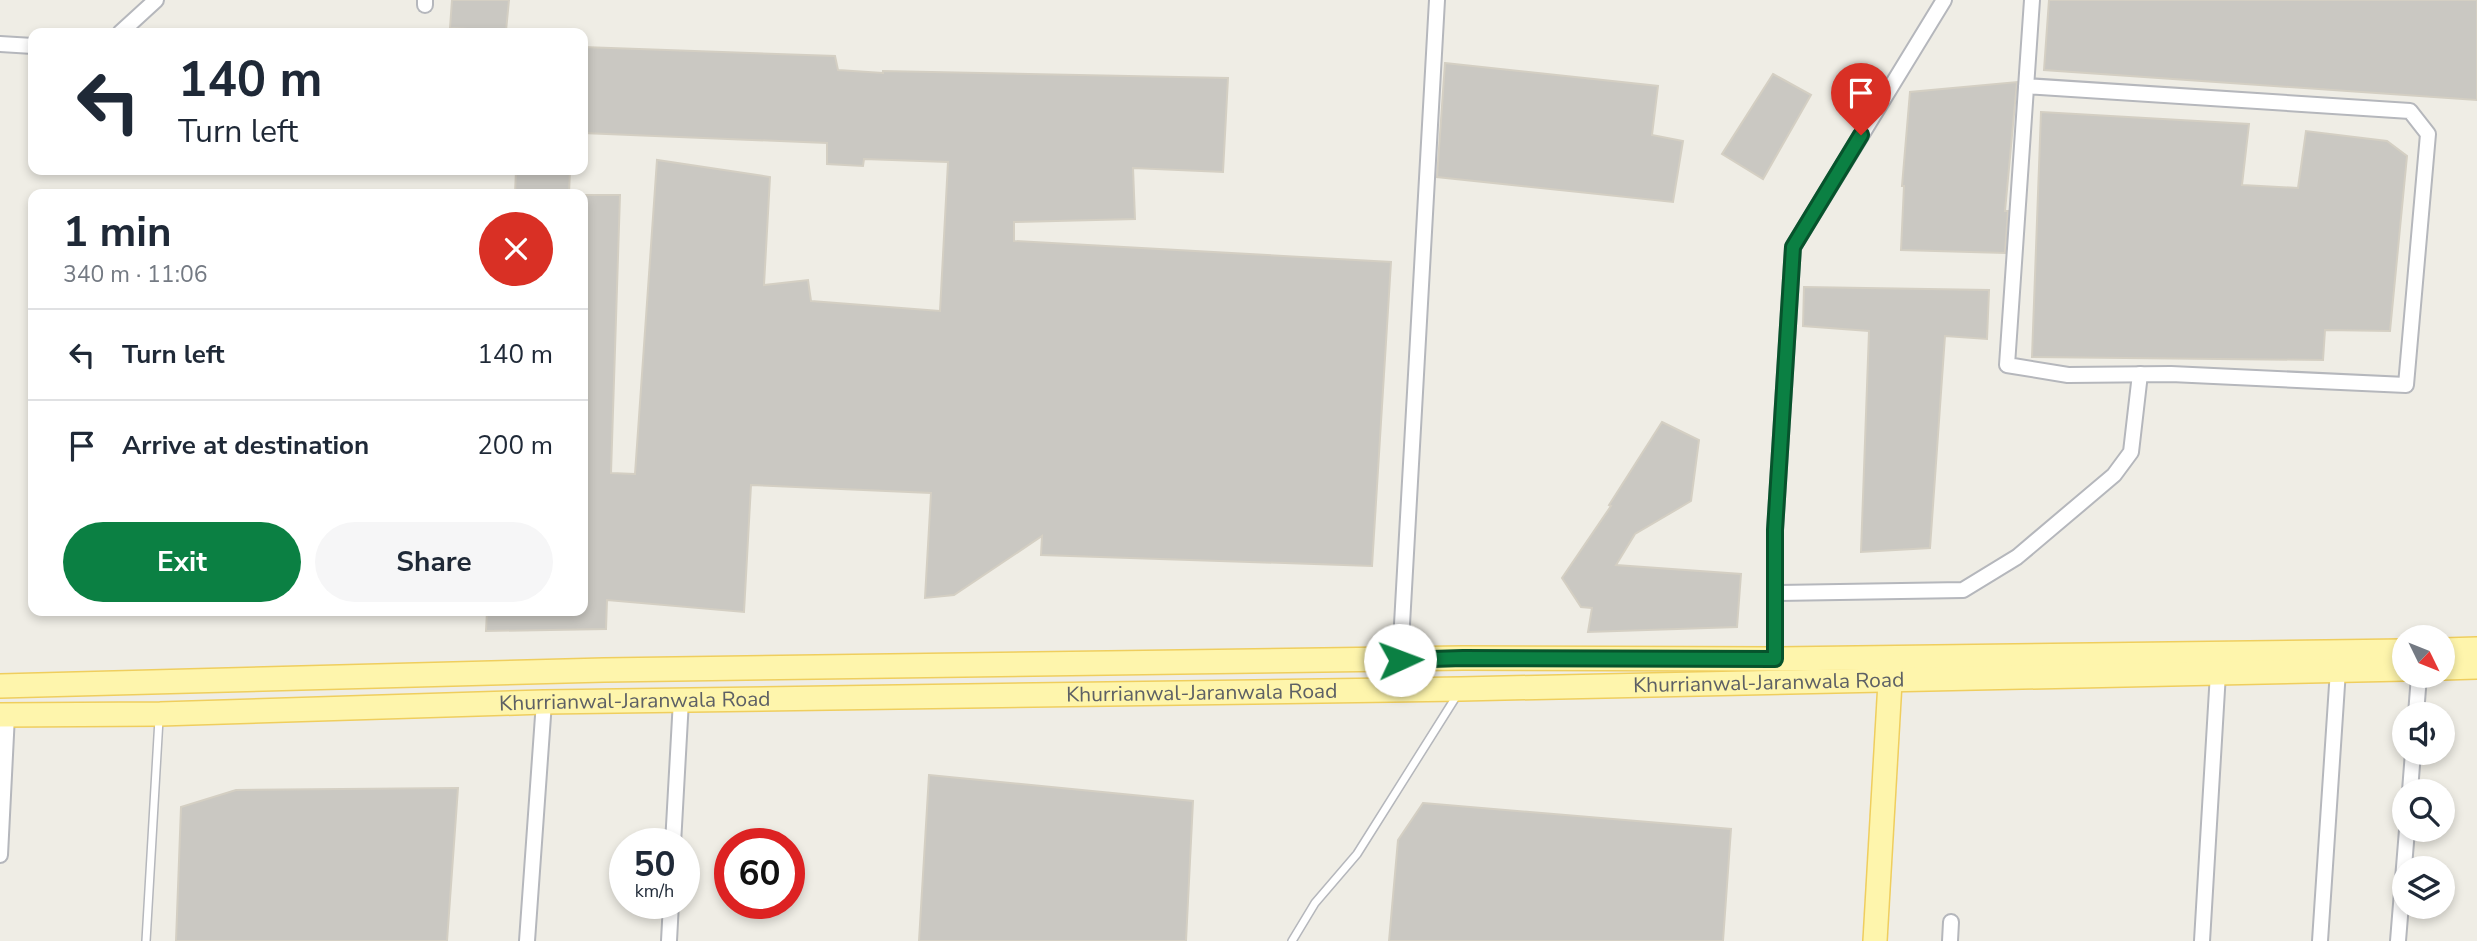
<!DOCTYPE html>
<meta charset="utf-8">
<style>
:root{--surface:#fff;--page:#f6f6f7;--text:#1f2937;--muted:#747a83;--line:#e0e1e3;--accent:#0b8043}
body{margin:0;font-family:"Nunito Sans",sans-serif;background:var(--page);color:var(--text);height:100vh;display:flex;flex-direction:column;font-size:26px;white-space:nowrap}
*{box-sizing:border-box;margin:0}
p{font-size:23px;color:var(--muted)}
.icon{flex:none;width:38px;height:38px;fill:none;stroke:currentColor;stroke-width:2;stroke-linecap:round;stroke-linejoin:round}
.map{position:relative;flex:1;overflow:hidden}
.side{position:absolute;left:28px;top:189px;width:560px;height:427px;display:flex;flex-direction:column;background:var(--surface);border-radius:14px;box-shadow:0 4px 10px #0003}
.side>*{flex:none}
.hud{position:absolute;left:28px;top:28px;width:560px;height:147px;border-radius:14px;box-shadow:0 4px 10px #0003;background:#fff;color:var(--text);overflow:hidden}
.needle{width:46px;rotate:133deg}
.tools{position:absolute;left:2392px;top:625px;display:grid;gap:14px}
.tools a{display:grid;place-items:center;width:63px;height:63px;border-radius:50%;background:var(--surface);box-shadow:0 4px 10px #0003;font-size:35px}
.speed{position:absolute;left:609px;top:828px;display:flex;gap:14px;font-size:35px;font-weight:700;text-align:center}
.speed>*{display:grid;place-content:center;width:91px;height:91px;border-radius:50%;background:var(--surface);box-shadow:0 4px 10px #0003;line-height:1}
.speed small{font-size:18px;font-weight:400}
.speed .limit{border:10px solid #d22;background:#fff;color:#111}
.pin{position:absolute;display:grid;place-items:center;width:60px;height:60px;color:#fff;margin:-72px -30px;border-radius:50% 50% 50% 0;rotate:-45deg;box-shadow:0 0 7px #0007}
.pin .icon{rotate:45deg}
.me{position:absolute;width:77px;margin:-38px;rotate:88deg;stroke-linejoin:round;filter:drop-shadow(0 0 5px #0008)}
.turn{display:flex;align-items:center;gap:24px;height:147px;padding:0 35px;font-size:32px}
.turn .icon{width:91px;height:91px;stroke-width:2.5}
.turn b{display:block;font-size:49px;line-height:60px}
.round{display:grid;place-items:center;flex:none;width:74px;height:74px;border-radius:37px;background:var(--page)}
.overview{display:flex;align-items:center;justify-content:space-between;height:119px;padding:0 35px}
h1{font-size:42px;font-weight:700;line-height:52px}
.button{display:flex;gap:14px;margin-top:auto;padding:14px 35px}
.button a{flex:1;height:80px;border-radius:42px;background:var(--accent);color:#fff;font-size:28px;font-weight:700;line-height:80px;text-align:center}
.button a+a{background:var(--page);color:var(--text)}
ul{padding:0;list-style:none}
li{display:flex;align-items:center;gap:21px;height:91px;padding:0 35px;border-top:2px solid var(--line)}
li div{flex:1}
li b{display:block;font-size:26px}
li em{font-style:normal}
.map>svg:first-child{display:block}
</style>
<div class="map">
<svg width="2477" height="941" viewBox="0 0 2477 941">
<rect width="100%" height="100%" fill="#efede5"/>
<g fill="#cac8c2" stroke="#d4cfc3" stroke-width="2">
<polygon points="452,0 509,0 506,31 450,28"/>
<polygon points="2049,0 2477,0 2477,100 2044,70"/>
<polygon points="583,47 835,56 838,70 883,73 883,71 1228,78 1223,172 1133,168 1135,219 1014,222 1014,241 1391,262 1372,566 1041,555 1042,536 954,595 925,598 931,493 751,485 744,612 607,600 606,629 486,631 487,611 583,611 583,195 620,195 611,473 635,474 657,160 770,177 764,285 808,280 811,301 940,311 948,162 864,159 863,166 827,164 827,143 583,133"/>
<polygon points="1445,63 1658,86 1652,135 1683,141 1673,202 1437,177"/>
<polygon points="1773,74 1811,95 1763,179 1722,154"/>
<polygon points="2017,82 2005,211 2008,211 2005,253 1901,250 1904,186 1902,186 1910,92"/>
<polygon points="2041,112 2249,124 2242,185 2298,188 2306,131 2387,141 2407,156 2390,331 2325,330 2323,360 2032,357"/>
<polygon points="516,170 570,170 569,194 515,194"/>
<polygon points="1804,287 1989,290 1987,339 1945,336 1930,548 1861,552 1869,331 1803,326"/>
<polygon points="1662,422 1699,440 1691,501 1635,534 1616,565 1741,574 1737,627 1588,632 1592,608 1581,607 1562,578 1611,506 1609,505"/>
<polygon points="929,775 1193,801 1186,941 919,941"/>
<polygon points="458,788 447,941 176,941 181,807 236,790"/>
<polygon points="1423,803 1731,829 1723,941 1389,941 1398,840"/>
</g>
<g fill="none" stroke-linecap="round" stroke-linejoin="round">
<defs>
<g id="lane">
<polyline points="146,941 159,719"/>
<polyline points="1292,941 1315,903 1357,854 1459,692"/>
</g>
<g id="street">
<polyline points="425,5 425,0"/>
<polyline points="120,33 156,0"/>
<polyline points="0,44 33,46"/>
<polyline points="2026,86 2410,111 2428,134 2406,385 2171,374 2068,375 2007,365 2032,0"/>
<polyline points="1775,593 1963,590 2017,557 2114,475 2131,452 2140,374"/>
<polyline points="1775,659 1775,530 1793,247 1944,0"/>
<polyline points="1401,690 1400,660 1437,0"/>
<polyline points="2416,714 2419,676"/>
<polyline points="2410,791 2413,752"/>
<polyline points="673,844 681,700"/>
<polyline points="0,855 7,715"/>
<polyline points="527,941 544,702"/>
<polyline points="669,941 671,903"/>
<polyline points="1950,941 1951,922"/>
<polyline points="2202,941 2218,673"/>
<polyline points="2320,941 2338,670"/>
<polyline points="2398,941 2407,830"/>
</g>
<g id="primary">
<polyline points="2443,650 2477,649"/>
<polyline points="2443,668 2477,667"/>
<polyline points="0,686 604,670 1463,658 1775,659 2404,651"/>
<path id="s1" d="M0,715l160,-1 384,-12 917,-13 943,-20"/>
<polyline points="1875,941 1891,665"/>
</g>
</defs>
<use href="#lane" stroke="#b5b7bc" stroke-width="10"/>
<use href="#street" stroke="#b5b7bc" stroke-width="18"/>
<use href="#primary" stroke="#efce5e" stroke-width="26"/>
<use href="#lane" stroke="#fff" stroke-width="7"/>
<use href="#street" stroke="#fff" stroke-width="14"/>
<use href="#primary" stroke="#fef5ac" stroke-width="23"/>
</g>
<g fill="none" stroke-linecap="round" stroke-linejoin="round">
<defs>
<polyline id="route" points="1400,660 1463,658 1775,659 1775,530 1793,247 1861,135"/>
</defs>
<use href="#route" stroke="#07532c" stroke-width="18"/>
<use href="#route" stroke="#0b8043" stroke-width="12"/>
</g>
<g text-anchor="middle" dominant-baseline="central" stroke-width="5" stroke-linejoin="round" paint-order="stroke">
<g font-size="21" fill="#5d6065" stroke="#fff">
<text stroke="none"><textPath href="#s1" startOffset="1769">Khurrianwal-Jaranwala Road</textPath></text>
<text stroke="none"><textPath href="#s1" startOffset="1202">Khurrianwal-Jaranwala Road</textPath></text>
<text stroke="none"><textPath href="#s1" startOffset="635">Khurrianwal-Jaranwala Road</textPath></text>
</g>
</g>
</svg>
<div class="tools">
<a><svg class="needle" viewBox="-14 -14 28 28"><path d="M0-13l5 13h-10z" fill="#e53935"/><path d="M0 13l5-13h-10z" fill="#747a83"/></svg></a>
<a><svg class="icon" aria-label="sound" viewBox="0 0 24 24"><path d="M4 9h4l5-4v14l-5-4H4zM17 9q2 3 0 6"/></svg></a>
<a><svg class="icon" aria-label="search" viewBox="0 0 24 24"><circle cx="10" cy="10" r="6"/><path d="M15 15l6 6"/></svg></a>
<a><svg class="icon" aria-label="layers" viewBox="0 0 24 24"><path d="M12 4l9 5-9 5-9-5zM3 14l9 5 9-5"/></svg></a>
</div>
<div class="speed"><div>50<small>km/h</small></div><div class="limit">60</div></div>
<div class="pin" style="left:1861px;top:135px;background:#d93025"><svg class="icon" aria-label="arrive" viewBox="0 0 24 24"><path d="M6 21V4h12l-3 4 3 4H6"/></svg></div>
<svg class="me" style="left:1400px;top:660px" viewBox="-20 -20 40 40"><circle r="19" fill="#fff"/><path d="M0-13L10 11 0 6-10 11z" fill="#0b8043"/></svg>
<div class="hud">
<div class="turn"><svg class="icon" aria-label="left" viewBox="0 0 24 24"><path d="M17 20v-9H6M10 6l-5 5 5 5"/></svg><div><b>140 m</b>Turn left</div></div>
</div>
<section class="side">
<div class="overview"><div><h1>1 min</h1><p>340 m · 11:06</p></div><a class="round" style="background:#d93025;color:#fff"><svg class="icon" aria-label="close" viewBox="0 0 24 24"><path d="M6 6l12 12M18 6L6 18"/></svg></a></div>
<ul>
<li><svg class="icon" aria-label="left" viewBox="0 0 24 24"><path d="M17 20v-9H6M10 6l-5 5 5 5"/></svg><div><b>Turn left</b></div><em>140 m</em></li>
<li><svg class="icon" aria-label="arrive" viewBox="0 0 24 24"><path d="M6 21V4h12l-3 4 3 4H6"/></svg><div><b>Arrive at destination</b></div><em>200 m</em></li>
</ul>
<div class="button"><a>Exit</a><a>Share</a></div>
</section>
</div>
